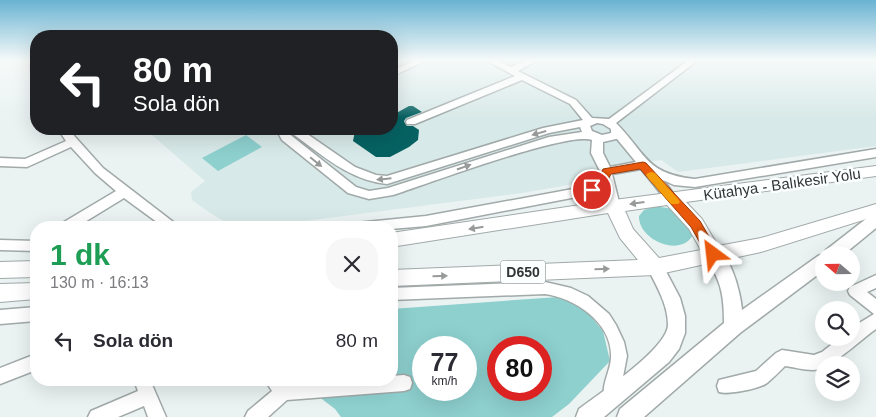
<!DOCTYPE html>
<html lang="tr">
<meta charset="utf-8">
<style>
:root{--surface:#fff;--page:#f7f7f7;--text:#2b2b33;--muted:#7c7c81}
body{margin:0;font-family:Helvetica,sans-serif;background:var(--page);color:var(--text);height:100vh;display:flex;flex-direction:column;font-size:19px;white-space:nowrap}
*{box-sizing:border-box;margin:0}
p{font-size:16px;color:var(--muted)}
.icon{flex:none;width:28px;height:28px;fill:none;stroke:currentColor;stroke-width:2;stroke-linecap:round;stroke-linejoin:round}
.map{position:relative;flex:1;overflow:hidden}
.sheet{position:absolute;left:30px;top:221px;width:368px;height:165px;display:flex;flex-direction:column;background:var(--surface);border-radius:20px;box-shadow:0 5px 20px #0002}
.sheet>*{flex:none}
.guide{position:absolute;left:30px;top:30px;width:368px;height:105px;border-radius:20px;box-shadow:0 5px 20px #0002;background:#202124;color:#fff;overflow:hidden}
.needle{width:32px;rotate:290deg}
.controls{position:absolute;left:815px;top:246px;display:grid;gap:10px}
.controls a{display:grid;place-items:center;width:45px;height:45px;border-radius:50%;background:var(--surface);box-shadow:0 5px 20px #0002;font-size:25px}
.speed{position:absolute;left:412px;top:336px;display:flex;gap:10px;font-size:25px;font-weight:700;text-align:center}
.speed>*{display:grid;place-content:center;width:65px;height:65px;border-radius:50%;background:var(--surface);box-shadow:0 5px 20px #0002;line-height:1}
.speed small{font-size:12px;font-weight:400}
.speed .limit{border:8px solid #d22;background:#fff;color:#111}
.pin{position:absolute;display:grid;place-items:center;width:42px;height:42px;color:#fff;margin:-21px;border:2px solid #fff;border-radius:50%;box-shadow:0 1px 5px #0007}
.me{position:absolute;width:55px;margin:-28px;rotate:330deg;stroke-linejoin:round;filter:drop-shadow(0 0 4px #0008)}
.turn{display:flex;align-items:center;gap:18px;height:105px;padding:0 20px;font-size:22px}
.turn .icon{width:65px;height:65px;stroke-width:2.5}
.turn b{display:block;font-size:35px;line-height:42px}
.round{display:grid;place-items:center;flex:none;width:52px;height:52px;border-radius:20px;background:var(--page)}
.head{display:flex;align-items:center;justify-content:space-between;height:85px;padding:0 20px}
h1{font-size:30px;font-weight:800;line-height:38px;color:#1e9e55}
ul{padding:0;list-style:none}
li{display:flex;align-items:center;gap:15px;height:70px;padding:0 20px}
li div{flex:1}
li b{display:block;font-size:19px}
li em{font-style:normal}
.map>svg:first-child{display:block}
</style>
<div class="map">
<svg width="876" height="417" viewBox="0 0 876 417">
<rect width="100%" height="100%" fill="#eaf3f2"/>
<polygon fill="#d7e9e8" points="391,60 876,60 876,146 678,172 661,160 612,167 589,172 591,181 522,193 313,220 234,227 210,213 192,200 191,192 205,181 145,129 391,129"/>
<g fill="#8dd0ce" fill-rule="evenodd">
<polygon points="246,135 262,147 218,171 202,158"/>
<path d="M653,207c25,-1 30,8 40,28 -13,23 -55,5 -54,-19l5,-6z"/>
<path d="M558,297l26,11 19,23 7,30 -41,43 -17,13h-211l-6,-8 -38,-29h94v-71zM424,348h42v42h-42zM499,348h42v42h-42z"/>
</g>
<polygon fill="#066262" points="409,106 413,106 422,112 406,118 404,121 407,126 413,126 419,130 418,140 409,147 390,157 376,157 353,141 355,131 359,129 391,129 391,116"/>
<g fill="none" stroke-linecap="round" stroke-linejoin="round">
<defs>
<g id="minor">
<polygon points="30,60 36,60 36,73 31,70"/>
<polygon points="416,60 427,60 391,77 391,71"/>
<path d="M486,60h10l15,7 17,-7h10l-20,11 58,29 16,18 17,1 80,-59h9l-82,63c30,30 29,51 79,56l181,-30v8l-181,30 -21,-2 -11,-5 14,18 -6,4 -4,-1 -26,-32 -29,5 8,32 -6,4 -6,-4 -4,-19 -12,7 -166,32 -35,3v-1h-41l6,-5 70,-7 163,-30 8,-6 3,-9 -9,-18 1,-13c-24,-9 -165,44 -199,55l-24,4 -21,-6 -66,-53 -6,-11h24l55,38 21,8 11,1 156,-48 40,-8 -13,-16 -48,-24 -107,44h-8l-1,-2 1,-2 108,-44zM597,123l6,1 8,5v4l-9,2 -10,-4 -2,-5zM580,127l2,5 -33,5 -161,51 -19,3 -13,-4 -68,-54 5,1c29,21 56,46 94,50l162,-51zM616,139h1l19,23 -26,5 -7,-14v-11z"/>
<polygon points="58,129 68,129 103,168 181,228 165,228 124,198 75,228 58,228 59,225 116,191 95,173 71,147 27,167 0,166 0,158 25,159 66,141"/>
<polygon points="0,240 36,241 36,251 0,250"/>
<path d="M876,275v13l-9,4 9,7v30c-16,11 -47,42 -64,41 -9,0 -18,-3 -27,-4 -6,6 -12,12 -18,17 -8,6 -39,12 -48,9l-2,-6 2,-6 37,-9 20,-18 6,-3 32,5 8,-3 18,-14h11v-10l23,-14 -24,-19 -2,-4 2,-4z"/>
<path d="M545,282l26,6 17,8 21,18 7,11 8,17 3,14 -9,47 -6,3 -6,-3c-7,-16 4,-29 5,-45 2,-35 -36,-60 -66,-64l-154,6v-12z"/>
<polygon points="36,307 36,321 0,324 0,310"/>
<polygon points="36,354 36,370 0,384 0,368"/>
<polygon points="404,375 410,377 412,383 410,389 404,391 287,400 268,417 245,417 248,411 272,391 265,380 284,380 287,383 333,380 391,380 391,376"/>
<polygon points="134,380 150,380 166,417 148,417 144,406 118,417 88,417 91,411 138,391"/>
</g>
<g id="major">
<path d="M876,213v15l-33,27h-19v15l-84,63 -96,84h-27l3,-8 104,-86c0,-33 -4,-41 -19,-69l2,-5c22,-7 34,45 35,61l76,-54 6,-2 2,-4 45,-35z"/>
<path d="M655,260l6,2 19,36 5,18v17l-6,16 -10,13 -65,55h-28l3,-8c21,-16 88,-60 89,-84 0,-21 -12,-40 -21,-58l2,-5z"/>
</g>
<g id="highway">
<path d="M876,166v10l-190,26 16,17 16,27 43,-8 115,-34v12l-115,36 -106,23 -264,11v-16l247,-10 -18,-22 -12,-25 -217,34v-14l223,-33zM667,205l22,24 12,21 -42,8 -26,-29 -8,-18z"/>
<polygon points="36,261 36,277 0,278 0,262"/>
<polygon points="36,283 36,299 0,302 0,284"/>
</g>
</defs>
<use href="#minor" stroke="#a1a9a9" stroke-width="3"/>
<use href="#major" stroke="#a1a9a9" stroke-width="3"/>
<use href="#highway" stroke="#a1a9a9" stroke-width="2"/>
<use href="#minor" fill="#fff" fill-rule="evenodd"/>
<use href="#major" fill="#fff" fill-rule="evenodd"/>
<use href="#highway" fill="#fff" fill-rule="evenodd"/>
</g>
<defs><path id="oneway-solid" d="M-6-.8H1V-3.2L6.5 0L1 3.2V.8H-6Z" transform="scale(1.25)"/></defs>
<g fill="#989a9a">
<use href="#oneway-solid" transform="translate(539 133) rotate(164)"/>
<use href="#oneway-solid" transform="translate(316 162) rotate(39)"/>
<use href="#oneway-solid" transform="translate(464 167) rotate(-19)"/>
<use href="#oneway-solid" transform="translate(384 179) rotate(174)"/>
<use href="#oneway-solid" transform="translate(637 203) rotate(172)"/>
<use href="#oneway-solid" transform="translate(476 228) rotate(171)"/>
<use href="#oneway-solid" transform="translate(602 269) rotate(-2)"/>
<use href="#oneway-solid" transform="translate(440 276) rotate(-2)"/>
</g>
<linearGradient id="sky" x2="0" y2="1"><stop stop-color="#69b3d2"/><stop offset="0.51" stop-color="#f6faf9"/><stop offset="1" stop-color="#f6faf9" stop-opacity="0"/></linearGradient>
<rect width="876" height="118" fill="url(#sky)"/>
<polygon fill="#ea580c" stroke="#983908" points="643,162 646,163 700,221 719,254 717,257 708,257 691,227 640,169 611,174 603,189 592,194 587,190 599,178 603,169"/>
<polygon fill="#f59e0b" points="651,172 655,173 678,199 680,202 678,204 671,204 648,178 646,175 648,173"/>
<g text-anchor="middle" dominant-baseline="central" stroke-width="5" stroke-linejoin="round" paint-order="stroke">
<rect fill="#fbffff" stroke="#6e7272" stroke-width="1" x="500.5" y="260.5" width="45" height="23" rx="4"/>
<g font-size="14" font-weight="bold" fill="#313535">
<text x="523" y="272">D650</text>
</g>
<g font-size="15" fill="#313535" stroke="#fbffff">
<text transform="translate(782 184) rotate(-8)">Kütahya - Balıkesir Yolu</text>
</g>
</g>
</svg>
<div class="controls">
<a><svg class="needle" viewBox="-14 -14 28 28"><path d="M0-13l5 13h-10z" fill="#e53935"/><path d="M0 13l5-13h-10z" fill="#7c7c81"/></svg></a>
<a><svg class="icon" aria-label="search" viewBox="0 0 24 24"><circle cx="10" cy="10" r="6"/><path d="M15 15l6 6"/></svg></a>
<a><svg class="icon" aria-label="layers" viewBox="0 0 24 24"><path d="M12 4l9 5-9 5-9-5zM3 14l9 5 9-5"/></svg></a>
</div>
<div class="speed"><div>77<small>km/h</small></div><div class="limit">80</div></div>
<div class="pin" style="left:592px;top:190px;background:#d93025"><svg class="icon" aria-label="arrive" viewBox="0 0 24 24"><path d="M6 21V4h12l-3 4 3 4H6"/></svg></div>
<svg class="me" style="left:713px;top:254px" viewBox="-20 -20 40 40"><path d="M0-17L14 15 0 8-14 15z" fill="#ea580c" stroke="#fff" stroke-width="4"/></svg>
<div class="guide">
<div class="turn"><svg class="icon" aria-label="left" viewBox="0 0 24 24"><path d="M17 20v-9H6M10 6l-5 5 5 5"/></svg><div><b>80 m</b>Sola dön</div></div>
</div>
<section class="sheet">
<div class="head"><div><h1>1 dk</h1><p>130 m · 16:13</p></div><a class="round"><svg class="icon" aria-label="close" viewBox="0 0 24 24"><path d="M6 6l12 12M18 6L6 18"/></svg></a></div>
<ul>
<li><svg class="icon" aria-label="left" viewBox="0 0 24 24"><path d="M17 20v-9H6M10 6l-5 5 5 5"/></svg><div><b>Sola dön</b></div><em>80 m</em></li>
</ul>
</section>
</div>
